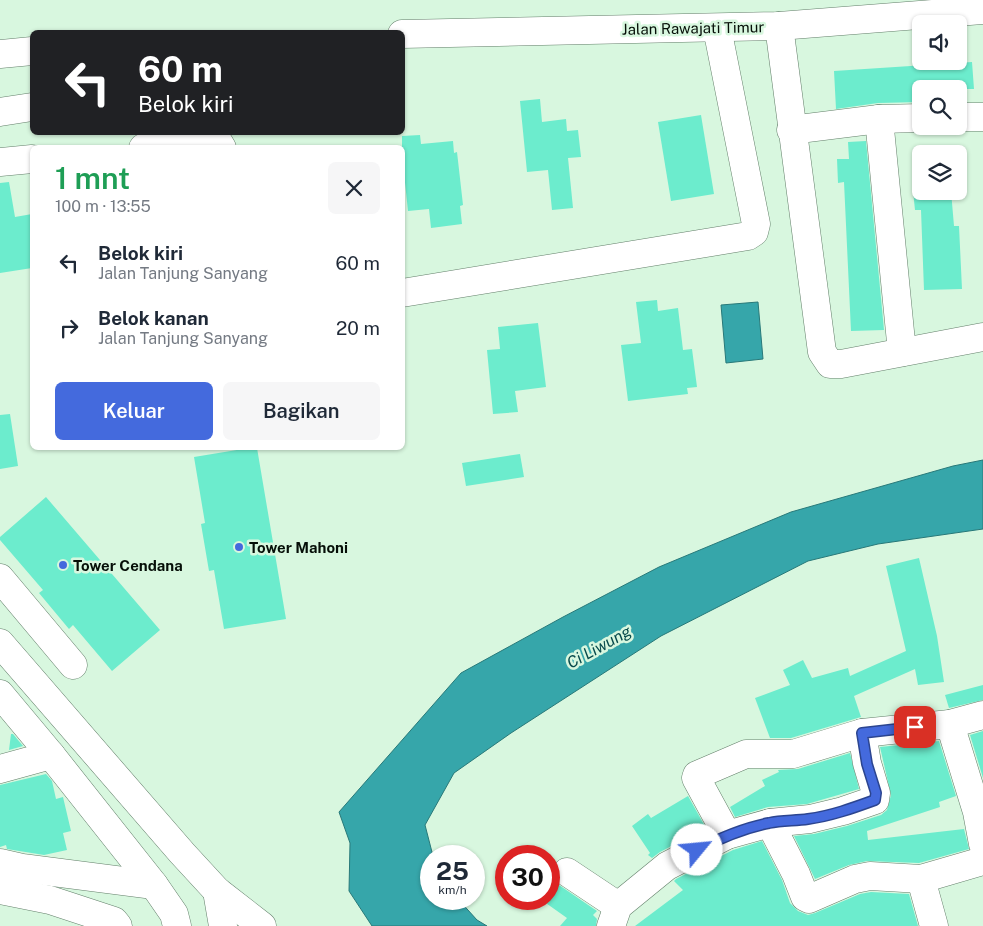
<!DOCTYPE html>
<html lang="id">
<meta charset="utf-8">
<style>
:root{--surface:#fff;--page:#f6f6f7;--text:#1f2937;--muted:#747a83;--accent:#446add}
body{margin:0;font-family:"Public Sans",sans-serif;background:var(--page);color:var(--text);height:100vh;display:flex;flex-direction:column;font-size:19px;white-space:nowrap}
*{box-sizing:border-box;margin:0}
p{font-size:16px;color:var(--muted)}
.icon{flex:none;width:28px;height:28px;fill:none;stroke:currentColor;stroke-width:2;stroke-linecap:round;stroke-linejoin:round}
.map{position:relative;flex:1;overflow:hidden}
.details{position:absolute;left:30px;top:145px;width:375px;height:305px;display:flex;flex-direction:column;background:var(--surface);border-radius:8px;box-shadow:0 1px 4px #0004}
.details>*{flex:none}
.top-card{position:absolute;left:30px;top:30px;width:375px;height:105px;border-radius:8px;box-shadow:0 1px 4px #0004;background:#202124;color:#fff;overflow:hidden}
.fabs{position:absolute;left:912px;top:15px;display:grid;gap:10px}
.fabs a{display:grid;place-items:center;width:55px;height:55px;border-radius:8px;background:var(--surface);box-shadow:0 1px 4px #0004;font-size:25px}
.speed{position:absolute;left:420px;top:845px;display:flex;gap:10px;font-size:25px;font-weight:700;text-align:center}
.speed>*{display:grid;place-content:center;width:65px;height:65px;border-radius:50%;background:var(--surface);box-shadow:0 1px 4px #0004;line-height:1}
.speed small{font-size:12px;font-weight:400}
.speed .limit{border:8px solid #d22;background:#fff;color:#111}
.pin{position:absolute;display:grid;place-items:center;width:42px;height:42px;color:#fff;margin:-21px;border-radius:10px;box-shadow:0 2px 8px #0006}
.me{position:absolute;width:55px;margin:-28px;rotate:62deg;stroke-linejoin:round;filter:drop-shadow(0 0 4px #0008)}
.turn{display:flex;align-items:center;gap:18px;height:105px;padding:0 25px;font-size:22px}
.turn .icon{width:65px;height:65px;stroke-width:2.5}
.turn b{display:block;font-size:35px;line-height:42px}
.round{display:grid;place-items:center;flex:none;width:52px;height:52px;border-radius:8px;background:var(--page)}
.head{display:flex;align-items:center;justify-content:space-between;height:85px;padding:0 25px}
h1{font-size:30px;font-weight:600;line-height:38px;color:#1e9e55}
.action{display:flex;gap:10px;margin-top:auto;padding:10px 25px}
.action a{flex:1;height:58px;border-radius:8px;background:var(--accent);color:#fff;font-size:20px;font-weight:600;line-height:58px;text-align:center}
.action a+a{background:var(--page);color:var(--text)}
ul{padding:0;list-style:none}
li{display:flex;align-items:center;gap:15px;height:65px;padding:0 25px}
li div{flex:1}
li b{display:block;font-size:19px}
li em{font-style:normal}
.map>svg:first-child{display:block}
</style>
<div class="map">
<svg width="983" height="926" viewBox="0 0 983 926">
<rect width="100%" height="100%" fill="#d8f7df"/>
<g fill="#36a6aa" stroke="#287979">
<polygon points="758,302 763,359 726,363 721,305"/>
<polygon points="983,460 983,529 878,544 808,561 661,636 511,733 454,773 425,825 433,856 431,856 431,899 458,899 477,920 487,926 372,926 349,891 350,843 339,812 461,673 563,617 659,567 791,512 953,466"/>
</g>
<g fill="#6ceccd">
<polygon points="972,62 974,89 921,89 921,102 878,103 836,109 834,71"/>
<polygon points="540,99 542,122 566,119 567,131 578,130 581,157 568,158 573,208 552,210 548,170 527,172 520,101"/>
<polygon points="701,115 714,194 671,201 658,122"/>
<polygon points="420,135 421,144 453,141 454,153 457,152 463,205 460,206 462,224 431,228 429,209 408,211 402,154 402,136"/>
<polygon points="866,141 884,330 851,331 844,182 838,183 837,159 849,159 848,142"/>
<polygon points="9,182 15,217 32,214 32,268 0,273 0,183"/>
<polygon points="913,191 951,191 954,226 959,226 962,289 924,290 921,210 915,210"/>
<polygon points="657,300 658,311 678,308 683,350 692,349 697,387 687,388 688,394 628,401 621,345 641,343 636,302"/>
<polygon points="538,323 546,387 515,391 518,412 493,414 487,350 500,349 498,327"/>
<polygon points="10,414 18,466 0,469 0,415"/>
<polygon points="249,448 257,448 286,619 224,629 214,570 209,571 201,524 205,523 194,457"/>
<polygon points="520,454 524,477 466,486 462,463"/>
<polygon points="46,497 160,630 112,671 73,625 69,629 39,593 43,590 0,540 0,537"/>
<polygon points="919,558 937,636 944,682 918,685 915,669 854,696 861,717 791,738 770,738 755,698 790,685 783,670 803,660 812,678 848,668 850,676 906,651 886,566"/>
<polygon points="983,685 983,700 949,708 945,695"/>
<polygon points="983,731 983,778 970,735"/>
<polygon points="11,734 13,734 23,746 9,750"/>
<polygon points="939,741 956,796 939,802 940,807 867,831 868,840 964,829 969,849 919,863 867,861 849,865 815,879 794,836 814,834 847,826 881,815 887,810 891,795 880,747"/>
<polygon points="850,753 859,789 807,804 768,807 735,817 730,807 765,786 762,780 779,772 778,770 798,769"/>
<polygon points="46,774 52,781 56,799 63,797 71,831 63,833 67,850 44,855 7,849 6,845 0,847 0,785"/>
<polygon points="688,796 706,828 660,852 652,858 648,855 650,853 632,826 648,814 651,818"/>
<polygon points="762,841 782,880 790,903 798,911 808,915 815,913 860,894 871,892 909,894 918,926 635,926 683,890 674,881 676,879 733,850"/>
<polygon points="556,883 597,911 593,915 597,919 596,926 560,926 567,918 543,901 545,899 549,899 549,893"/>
</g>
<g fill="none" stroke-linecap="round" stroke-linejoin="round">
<defs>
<g id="minor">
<polyline points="779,26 822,352 830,364 841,364 983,337"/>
<polyline points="402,34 779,26 983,10"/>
<polyline points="0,54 32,51"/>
<polyline points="0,112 32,107"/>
<polyline points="959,117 983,117"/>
<polyline points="879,119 902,352"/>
<polyline points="791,130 879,119 921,118"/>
<polyline points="143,148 208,141 219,143 222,148"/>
<polyline points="0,162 32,159"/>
<polyline points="402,293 748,236 754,232 756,224 717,28"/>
<polyline points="0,578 73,665"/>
<polyline points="0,643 182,853 217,891 262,926"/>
<polyline points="0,694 51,755 0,769"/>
<polyline points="983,715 950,724 977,812 983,844"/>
<polyline points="51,755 154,885 174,914 177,926"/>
<polyline points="770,823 796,874 805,897 809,899 855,879 870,876 921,879 983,861"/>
<polyline points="727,835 696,778 697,775 746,754 793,754 862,733"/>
<polyline points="0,863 22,868 154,885"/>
<polyline points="567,872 618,906"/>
<polyline points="921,879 934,926"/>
<polyline points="0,890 50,900 114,921 118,926"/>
<polyline points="217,891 223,926"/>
<polyline points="611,926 618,906 667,866 727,835 770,823 810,819 843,811 875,800 876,793 867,763 862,733 950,724"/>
</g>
</defs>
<use href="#minor" stroke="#637f6a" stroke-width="29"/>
<use href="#minor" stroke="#fff" stroke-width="28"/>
</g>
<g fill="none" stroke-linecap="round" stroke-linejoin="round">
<defs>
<path id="route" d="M697,850c23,-12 46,-22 72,-27 13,-3 26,-2 39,-4 23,-3 45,-11 67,-19l1,-7 -9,-29 -5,-31 53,-6"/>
</defs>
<use href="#route" stroke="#2c4590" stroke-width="12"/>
<use href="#route" stroke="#446add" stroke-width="9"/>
</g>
<g fill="#446add" stroke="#d8f7df" stroke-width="2">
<circle cx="239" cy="547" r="5"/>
<circle cx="63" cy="565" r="5"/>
</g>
<g text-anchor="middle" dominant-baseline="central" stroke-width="5" stroke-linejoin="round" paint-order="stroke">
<g font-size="15" fill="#060f08" stroke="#d8f7df">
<text transform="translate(693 28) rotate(-1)">Jalan Rawajati Timur</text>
</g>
<g font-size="15" font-weight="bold" fill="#060f08" stroke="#d8f7df" text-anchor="start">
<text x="249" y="547">Tower Mahoni</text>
<text x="73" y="565">Tower Cendana</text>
</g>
<g font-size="16" font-style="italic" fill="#074a4c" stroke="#d8f7df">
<text transform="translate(599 647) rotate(-29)">Ci Liwung</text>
</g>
</g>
</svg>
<div class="fabs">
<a><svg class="icon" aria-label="sound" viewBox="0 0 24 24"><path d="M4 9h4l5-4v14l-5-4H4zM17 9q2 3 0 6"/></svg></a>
<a><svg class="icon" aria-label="search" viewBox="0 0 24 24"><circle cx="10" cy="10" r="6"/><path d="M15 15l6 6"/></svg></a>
<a><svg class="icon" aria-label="layers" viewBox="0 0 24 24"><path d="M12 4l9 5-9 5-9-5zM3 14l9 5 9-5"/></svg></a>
</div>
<div class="speed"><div>25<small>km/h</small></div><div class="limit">30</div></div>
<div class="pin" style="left:915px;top:727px;background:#d93025"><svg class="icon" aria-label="arrive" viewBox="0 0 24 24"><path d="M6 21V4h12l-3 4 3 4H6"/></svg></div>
<svg class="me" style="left:697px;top:850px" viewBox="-20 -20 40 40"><circle r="19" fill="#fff"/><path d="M0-13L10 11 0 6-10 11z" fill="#446add"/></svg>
<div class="top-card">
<div class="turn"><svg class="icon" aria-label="left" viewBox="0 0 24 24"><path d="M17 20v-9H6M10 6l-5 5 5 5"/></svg><div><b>60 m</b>Belok kiri</div></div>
</div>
<section class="details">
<div class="head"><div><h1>1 mnt</h1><p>100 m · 13:55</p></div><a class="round"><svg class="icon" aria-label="close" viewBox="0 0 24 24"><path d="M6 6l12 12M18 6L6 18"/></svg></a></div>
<ul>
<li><svg class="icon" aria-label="left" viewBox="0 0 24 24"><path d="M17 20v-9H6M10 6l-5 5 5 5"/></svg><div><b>Belok kiri</b><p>Jalan Tanjung Sanyang</p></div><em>60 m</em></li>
<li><svg class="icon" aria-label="right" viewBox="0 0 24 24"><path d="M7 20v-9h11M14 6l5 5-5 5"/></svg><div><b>Belok kanan</b><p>Jalan Tanjung Sanyang</p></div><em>20 m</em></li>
</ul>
<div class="action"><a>Keluar</a><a>Bagikan</a></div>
</section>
</div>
